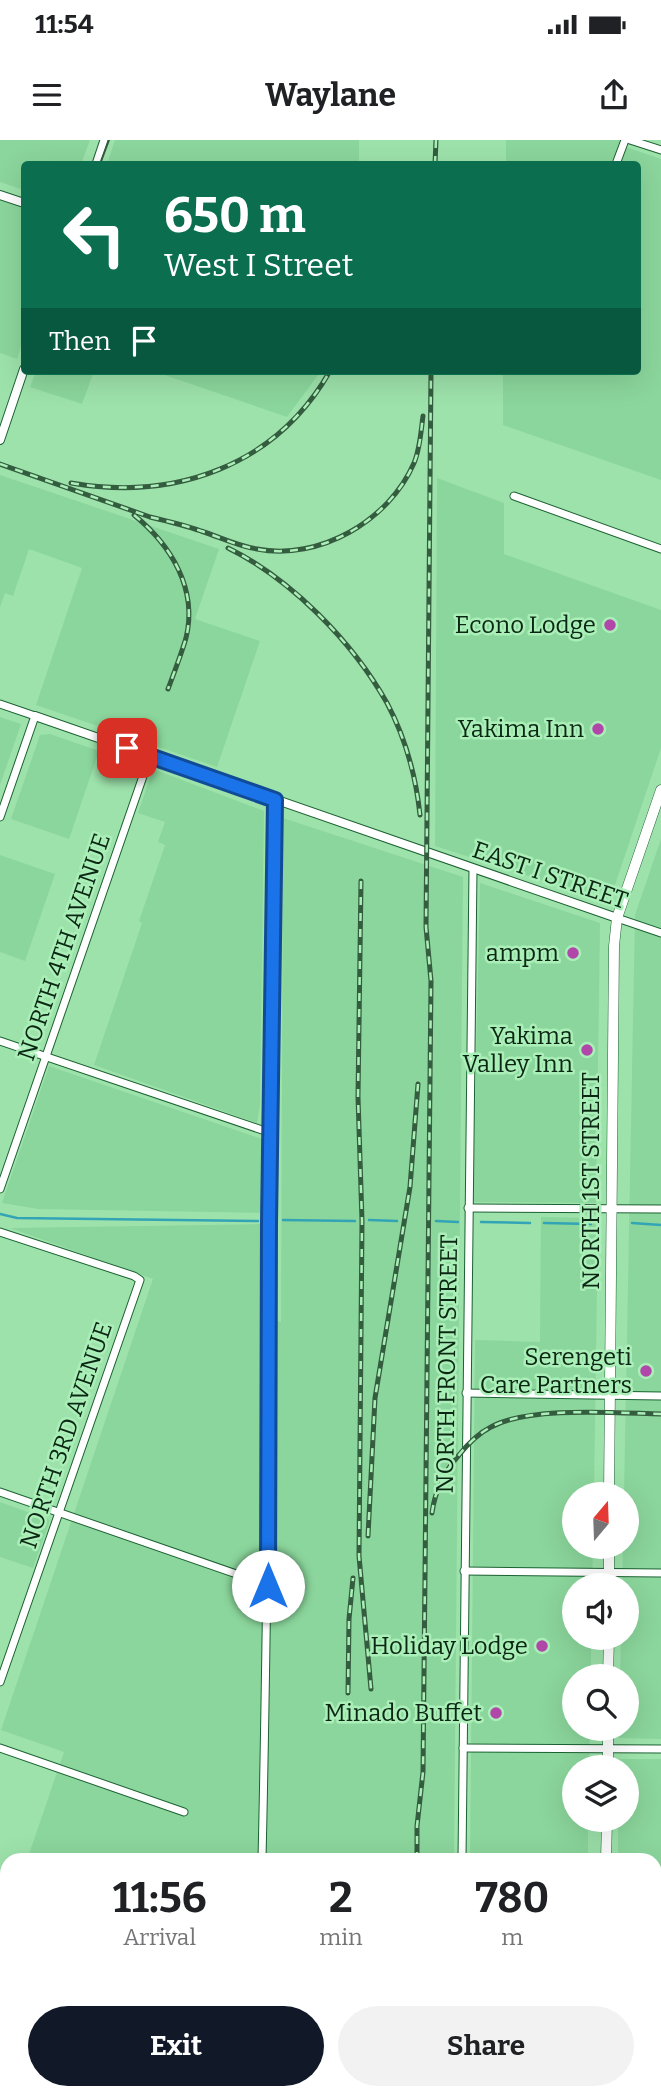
<!DOCTYPE html>
<style>
:root{--surface:#fff;--page:#f2f2f2;--text:#202124;--muted:#757577;--accent:#111827}
body{margin:0;font-family:Bitter,serif;background:var(--page);color:var(--text);height:100vh;display:flex;flex-direction:column;font-size:26px;white-space:nowrap}
*{box-sizing:border-box;margin:0}
p{font-size:23px;color:var(--muted)}
.icon{flex:none;width:38px;height:38px;fill:none;stroke:currentColor;stroke-width:2;stroke-linecap:round;stroke-linejoin:round}
.map{position:relative;flex:1;overflow:hidden}
.panel{position:absolute;left:0px;top:1713px;width:662px;height:247px;display:flex;flex-direction:column;background:var(--surface);border-radius:21px 21px 0 0;box-shadow:0 7px 28px #0002}
.panel>*{flex:none}
.hud{position:absolute;left:21px;top:21px;width:620px;height:214px;border-radius:7px;box-shadow:0 7px 28px #0002;background:#0b6e4f;color:#fff;overflow:hidden}
.needle{width:46px;rotate:19deg}
.controls{position:absolute;left:562px;top:1342px;display:grid;gap:14px}
.controls a{display:grid;place-items:center;width:77px;height:77px;border-radius:50%;background:var(--surface);box-shadow:0 7px 28px #0002;font-size:35px}
.pin{position:absolute;display:grid;place-items:center;width:60px;height:60px;color:#fff;margin:-30px;border-radius:14px;box-shadow:0 4px 10px #0006}
.me{position:absolute;width:77px;margin:-38px;rotate:0deg;stroke-linejoin:round;filter:drop-shadow(0 0 5px #0008)}
.turn{display:flex;align-items:center;gap:24px;height:147px;padding:0 28px;font-size:32px}
.turn .icon{width:91px;height:91px;stroke-width:2.5}
.turn b{display:block;font-size:49px;line-height:60px}
.then{display:flex;align-items:center;height:66px;padding:0 28px;background:#0003;gap:14px;font-size:26px}
.eta{display:flex;justify-content:space-evenly;align-items:center;height:119px;text-align:center}
.eta b{font-size:42px;font-weight:700;line-height:49px}
.primary-button{display:flex;gap:14px;margin-top:auto;padding:14px 28px}
.primary-button a{flex:1;height:80px;border-radius:42px;background:var(--accent);color:#fff;font-size:28px;font-weight:700;line-height:80px;text-align:center}
.primary-button a+a{background:var(--page);color:var(--text)}
.status{display:flex;justify-content:space-between;align-items:center;height:49px;padding:0 35px;background:var(--surface);direction:ltr}
.status svg{height:19px;fill:currentColor}
header{display:flex;justify-content:space-between;align-items:center;height:91px;padding:0 28px;background:var(--surface);font-size:32px;font-weight:700}
.map>svg:first-child{display:block}
</style>
<div class="status"><b>11:54</b><svg viewBox="0 0 49 12"><path d="M0 12V9h3v3zM5 12V6h3v6zM10 12V3h3v9zM15 12V0h3v12zM26 1h20v11H26zM47 4h2v5h-2z"/></svg></div>
<header><svg class="icon" aria-label="menu" viewBox="0 0 24 24"><path d="M4 6h16M4 12h16M4 18h16"/></svg>Waylane<svg class="icon" aria-label="share" viewBox="0 0 24 24"><path d="M12 15V3M7 8l5-5 5 5M5 13v7h14v-7"/></svg></header>
<div class="map">
<svg width="661" height="1959" viewBox="0 0 661 1959">
<rect width="100%" height="100%" fill="#9de2ab"/>
<g fill="#8bd69c">
<polygon points="0,0 90,0 81,24 24,24 24,50 0,42"/>
<polygon points="115,0 359,0 359,24 107,24"/>
<polygon points="506,0 622,0 620,5 661,19 661,340 503,285 503,231 637,231 637,24 506,24"/>
<polygon points="0,58 24,67 24,197 17,219 0,213"/>
<polygon points="36,231 94,231 82,264 30,247"/>
<polygon points="153,231 321,231 287,277"/>
<polygon points="0,335 219,409 195,479 260,501 217,627 36,565 82,428 29,409 13,456 5,453 0,467"/>
<polygon points="437,338 504,363 504,414 661,470 661,608 615,745 594,753 569,749 435,706"/>
<polygon points="0,577 21,584 0,645"/>
<polygon points="50,594 99,611 69,699 11,679 40,595"/>
<polygon points="153,629 264,671 260,965 257,983 94,925 142,783 139,781 165,705 158,702 165,682 138,673"/>
<polygon points="283,678 463,737 454,1720 27,1720 64,1612 1,1590 153,1139 10,1088 264,1084 264,1176 281,1182"/>
<polygon points="661,699 661,1599 619,1598 619,1589 626,1589 626,1536 620,1536 621,1498 626,1498 626,1446 622,1445 623,1407 626,1407 626,1354 624,1354 635,775"/>
<polygon points="0,715 55,734 25,821 0,812"/>
<polygon points="480,743 600,783 596,1063 473,1062"/>
<polygon points="49,926 265,1000 264,1073 38,1069 2,1063"/>
<polygon points="541,1077 598,1078 594,1354 574,1354 574,1407 593,1407 592,1445 574,1446 574,1498 591,1498 591,1536 574,1536 574,1589 590,1589 589,1627 574,1628 574,1680 588,1680 588,1720 470,1720 475,1200 540,1202"/>
<polygon points="0,1362 50,1380 33,1428 0,1417"/>
<polygon points="619,1619 661,1619 661,1959 617,1959 617,1953 654,1953 654,1720 618,1720 618,1680 626,1680 626,1628 619,1627"/>
<polygon points="0,1793 7,1793 7,1953 179,1953 180,1959 0,1959"/>
</g>
<g fill="none" stroke-linecap="round" stroke-linejoin="round">
<g stroke="#33a4b6" stroke-width="2.5">
<polyline points="0,1074 17,1078 258,1081"/>
<polyline points="283,1080 355,1081"/>
<polyline points="369,1080 397,1081"/>
<polyline points="436,1081 458,1082"/>
<polyline points="481,1082 530,1083"/>
<polyline points="544,1083 591,1084"/>
<polyline points="632,1083 661,1085"/>
</g>
<defs>
<g id="minor">
<polyline points="630,0 661,10"/>
<polyline points="96,24 104,0"/>
<polyline points="616,24 625,0"/>
<polyline points="514,356 661,409"/>
<polyline points="0,564 35,576 0,677"/>
<polyline points="617,778 661,793"/>
<polyline points="0,901 271,993"/>
<polyline points="0,1049 150,616"/>
<polyline points="468,1068 661,1069"/>
<polyline points="0,1092 134,1136 140,1140 0,1542"/>
<polyline points="466,1253 661,1256"/>
<polyline points="0,1352 268,1445"/>
<polyline points="464,1431 661,1433"/>
<polyline points="0,1608 184,1672"/>
<polyline points="463,1608 661,1609"/>
<path d="M262,1720c8,-353 9,-707 13,-1060"/>
<polyline points="462,1720 473,729"/>
<polyline points="0,1781 7,1781"/>
<polyline points="654,1788 661,1788"/>
<polyline points="261,1953 261,1959"/>
<polyline points="459,1953 460,1959"/>
<polyline points="119,1959 119,1953"/>
</g>
<g id="tertiary">
<polyline points="0,55 24,63"/>
<polyline points="0,300 24,229"/>
<polyline points="35,576 617,778"/>
</g>
<g id="secondary">
<polyline points="609,1354 614,806 617,778 661,650"/>
<polyline points="609,1446 609,1407"/>
<polyline points="608,1536 609,1498"/>
<polyline points="608,1628 608,1589"/>
<polyline points="606,1720 607,1680"/>
<polyline points="466,1953 568,1953"/>
<polyline points="578,1953 592,1959"/>
<polyline points="605,1959 605,1953"/>
</g>
</defs>
<use href="#minor" stroke="#1c6232" stroke-width="9"/>
<use href="#tertiary" stroke="#1c6232" stroke-width="10"/>
<use href="#secondary" stroke="#1c6232" stroke-width="11"/>
<use href="#minor" stroke="#fff" stroke-width="7"/>
<use href="#tertiary" stroke="#fff" stroke-width="8"/>
<use href="#secondary" stroke="#fff" stroke-width="10"/>
<polyline stroke="#345c3e" stroke-width="2" points="100,24 109,0"/>
<defs>
<g id="rail">
<polyline points="435,24 436,0"/>
<path d="M0,324l150,53c17,4 34,8 51,14 19,6 36,15 56,18 62,12 132,-28 157,-86 6,-14 7,-32 9,-47"/>
<path d="M71,343c104,18 205,-17 259,-112"/>
<path d="M134,375c37,30 64,74 52,123 -5,17 -12,35 -18,51"/>
<path d="M228,408c63,31 124,93 159,155 18,34 29,74 33,112"/>
<polyline points="361,741 358,957 362,1081 359,1416 371,1549"/>
<path d="M432,1373c3,-23 12,-41 27,-58 8,-10 20,-22 32,-28 38,-21 125,-14 170,-13"/>
<polyline points="368,1396 375,1258 410,1047 418,944"/>
<polyline points="348,1553 349,1479 353,1438"/>
<polyline points="417,1720 417,1686 423,1632 431,841 426,787 431,231"/>
<polyline points="411,1959 411,1953"/>
</g>
</defs>
<use href="#rail" stroke="#345c3e" stroke-width="5"/>
<use href="#rail" stroke="#aaefb8" stroke-width="2.5" stroke-dasharray="8" stroke-linecap="butt"/>
</g>
<g fill="none" stroke-linecap="round" stroke-linejoin="round">
<defs>
<polyline id="route" points="127,608 275,660 269,1083 268,1446"/>
</defs>
<use href="#route" stroke="#114b97" stroke-width="18"/>
<use href="#route" stroke="#1a73e8" stroke-width="12"/>
</g>
<g fill="#b047a9" stroke="#aaefb8" stroke-width="2.5">
<circle cx="610" cy="485" r="7"/>
<circle cx="598" cy="589" r="7"/>
<circle cx="573" cy="813" r="7"/>
<circle cx="587" cy="910" r="7"/>
<circle cx="646" cy="1231" r="7"/>
<circle cx="542" cy="1506" r="7"/>
<circle cx="496" cy="1573" r="7"/>
</g>
<g text-anchor="middle" dominant-baseline="central" stroke-width="5" stroke-linejoin="round" paint-order="stroke">
<g font-size="24" fill="#0b2713" stroke="#aaefb8" text-anchor="end">
<text x="596" y="485">Econo Lodge</text>
<text x="584" y="589">Yakima Inn</text>
<text x="559" y="813">ampm</text>
<text x="573" y="896">Yakima<tspan x="573" dy="28">Valley Inn</tspan></text>
<text x="632" y="1217">Serengeti<tspan x="632" dy="28">Care Partners</tspan></text>
<text x="528" y="1506">Holiday Lodge</text>
<text x="482" y="1573">Minado Buffet</text>
</g>
<g font-size="24" fill="#0b2713" stroke="#aaefb8">
<text transform="translate(550 735) rotate(19)">EAST I STREET</text>
<text transform="translate(64 807) rotate(-71)">NORTH 4TH AVENUE</text>
<text transform="translate(591 1041) rotate(-90)">NORTH 1ST STREET</text>
<text transform="translate(447 1224) rotate(-89)">NORTH FRONT STREET</text>
<text transform="translate(66 1295) rotate(-71)">NORTH 3RD AVENUE</text>
</g>
</g>
</svg>
<div class="controls">
<a><svg class="needle" viewBox="-14 -14 28 28"><path d="M0-13l5 13h-10z" fill="#e53935"/><path d="M0 13l5-13h-10z" fill="#757577"/></svg></a>
<a><svg class="icon" aria-label="sound" viewBox="0 0 24 24"><path d="M4 9h4l5-4v14l-5-4H4zM17 9q2 3 0 6"/></svg></a>
<a><svg class="icon" aria-label="search" viewBox="0 0 24 24"><circle cx="10" cy="10" r="6"/><path d="M15 15l6 6"/></svg></a>
<a><svg class="icon" aria-label="layers" viewBox="0 0 24 24"><path d="M12 4l9 5-9 5-9-5zM3 14l9 5 9-5"/></svg></a>
</div>
<div class="pin" style="left:127px;top:608px;background:#d93025"><svg class="icon" aria-label="arrive" viewBox="0 0 24 24"><path d="M6 21V4h12l-3 4 3 4H6"/></svg></div>
<svg class="me" style="left:268px;top:1446px" viewBox="-20 -20 40 40"><circle r="19" fill="#fff"/><path d="M0-13L10 11 0 6-10 11z" fill="#1a73e8"/></svg>
<div class="hud">
<div class="turn"><svg class="icon" aria-label="left" viewBox="0 0 24 24"><path d="M17 20v-9H6M10 6l-5 5 5 5"/></svg><div><b>650 m</b>West I Street</div></div>
<div class="then">Then<svg class="icon" aria-label="arrive" viewBox="0 0 24 24"><path d="M6 21V4h12l-3 4 3 4H6"/></svg></div>
</div>
<section class="panel">
<div class="eta">
<div><b>11:56</b><p>Arrival</p></div>
<div><b>2</b><p>min</p></div>
<div><b>780</b><p>m</p></div>
</div>
<div class="primary-button"><a>Exit</a><a>Share</a></div>
</section>
</div>
